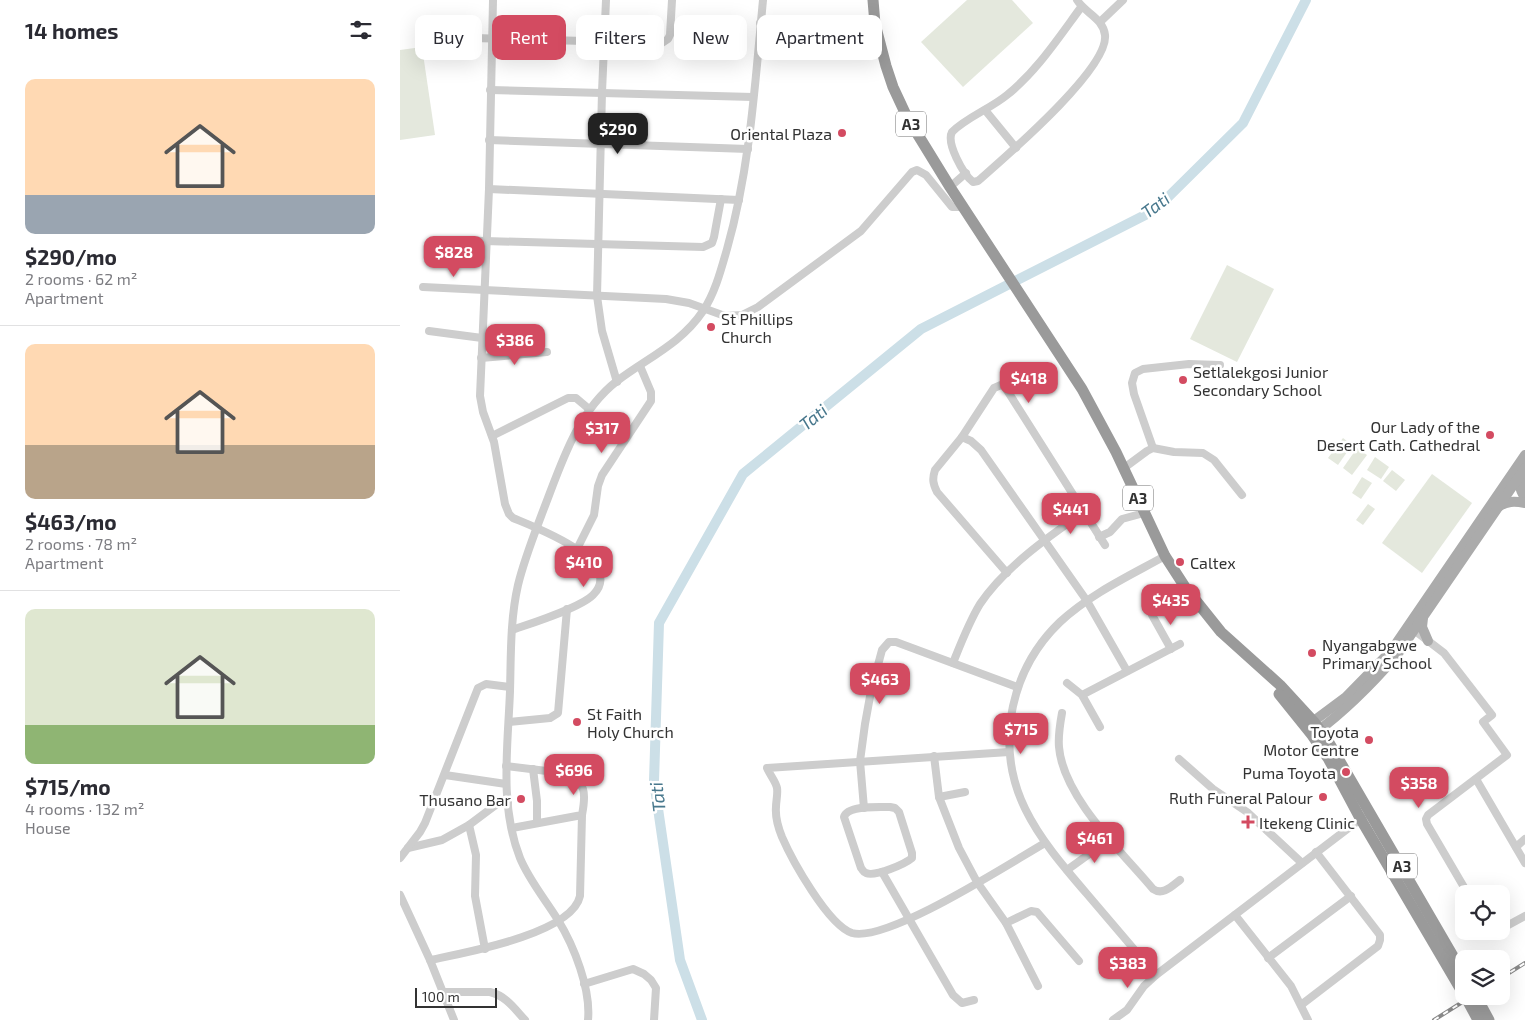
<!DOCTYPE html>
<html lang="en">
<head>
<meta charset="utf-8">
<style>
  :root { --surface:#fff; --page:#f2f2f3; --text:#2b2b33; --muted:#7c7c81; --line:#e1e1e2; --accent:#d34b61 }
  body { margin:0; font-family:"Exo 2",sans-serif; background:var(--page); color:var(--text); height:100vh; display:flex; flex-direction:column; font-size:19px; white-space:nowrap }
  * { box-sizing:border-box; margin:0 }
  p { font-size:16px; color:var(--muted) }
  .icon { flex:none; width:28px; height:28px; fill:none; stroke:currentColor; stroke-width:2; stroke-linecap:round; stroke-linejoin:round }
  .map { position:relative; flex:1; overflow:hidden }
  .sheet { display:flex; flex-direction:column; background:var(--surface); width:400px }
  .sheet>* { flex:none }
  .top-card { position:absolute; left:15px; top:15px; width:475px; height:45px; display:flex; gap:10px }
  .buttons { position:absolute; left:1055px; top:885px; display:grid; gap:10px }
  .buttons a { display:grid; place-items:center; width:55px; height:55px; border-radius:10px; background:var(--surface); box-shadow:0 5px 20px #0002; font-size:25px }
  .scale { position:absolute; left:15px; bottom:12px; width:82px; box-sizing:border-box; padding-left:5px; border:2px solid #333; border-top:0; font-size:14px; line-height:18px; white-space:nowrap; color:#333; -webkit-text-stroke:4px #fff; paint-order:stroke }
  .price { position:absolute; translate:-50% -42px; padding:0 11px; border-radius:10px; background:var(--accent); color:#fff; font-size:16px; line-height:32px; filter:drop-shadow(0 1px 2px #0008) }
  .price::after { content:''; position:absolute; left:50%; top:30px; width:15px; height:11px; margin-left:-8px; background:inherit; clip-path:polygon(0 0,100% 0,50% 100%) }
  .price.selected { background:#222; color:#fff }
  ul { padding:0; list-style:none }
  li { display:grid; align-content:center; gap:10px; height:265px; padding:0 25px }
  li+li { border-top:1px solid var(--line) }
  li span { display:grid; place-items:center; height:155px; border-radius:10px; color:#555 }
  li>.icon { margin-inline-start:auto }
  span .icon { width:90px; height:90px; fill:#fffc; stroke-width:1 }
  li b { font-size:21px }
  h2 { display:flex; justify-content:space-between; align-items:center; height:60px; padding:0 25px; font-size:21px }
  .pill { padding:0 18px; border-radius:10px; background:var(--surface); box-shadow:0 5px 20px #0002; font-size:18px; line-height:45px }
  .pill.selected { background:var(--accent); color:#fff }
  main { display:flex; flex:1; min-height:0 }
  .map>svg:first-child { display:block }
  .green { fill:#e4e8dd }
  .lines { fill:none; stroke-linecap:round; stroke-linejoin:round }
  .river { stroke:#ccdfe7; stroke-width:10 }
  .minor { stroke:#cdcdcd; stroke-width:8 }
  .major { stroke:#ababab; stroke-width:10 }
  .highway { stroke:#9a9a9a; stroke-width:11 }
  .rail-casing { stroke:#888; stroke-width:4 }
  .rail { stroke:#fff; stroke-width:2; stroke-dasharray:5.5; stroke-linecap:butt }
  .highway-bridge { stroke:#9a9a9a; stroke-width:11 }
  .poi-dot { fill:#d34b61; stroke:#fff; stroke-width:2 }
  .labels { text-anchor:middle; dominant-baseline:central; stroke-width:5; stroke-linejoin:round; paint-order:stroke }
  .shield { fill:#fff; stroke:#707070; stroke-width:1 }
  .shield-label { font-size:15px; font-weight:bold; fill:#333 }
  .poi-label { font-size:16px; fill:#333; stroke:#fff; text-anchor:end }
  .water-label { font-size:18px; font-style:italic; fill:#48788d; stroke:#fff }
</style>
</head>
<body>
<main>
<section class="sheet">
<h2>14 homes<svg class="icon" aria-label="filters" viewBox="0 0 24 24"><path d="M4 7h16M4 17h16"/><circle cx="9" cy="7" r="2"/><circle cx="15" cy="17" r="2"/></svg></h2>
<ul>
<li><span style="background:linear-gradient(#ffd9b3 75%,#9aa5b1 0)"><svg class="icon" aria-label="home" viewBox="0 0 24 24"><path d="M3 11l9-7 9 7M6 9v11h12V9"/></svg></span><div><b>$290/mo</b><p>2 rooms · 62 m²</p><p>Apartment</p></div></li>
<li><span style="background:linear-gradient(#ffd9b3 65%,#b9a48a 0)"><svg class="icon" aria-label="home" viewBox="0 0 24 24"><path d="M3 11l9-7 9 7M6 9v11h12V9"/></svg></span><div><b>$463/mo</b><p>2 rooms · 78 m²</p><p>Apartment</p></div></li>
<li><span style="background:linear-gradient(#dfe7d0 75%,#8fb573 0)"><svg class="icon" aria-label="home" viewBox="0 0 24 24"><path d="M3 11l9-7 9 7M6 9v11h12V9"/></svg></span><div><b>$715/mo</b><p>4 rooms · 132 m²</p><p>House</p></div></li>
</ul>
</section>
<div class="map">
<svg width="1125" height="1020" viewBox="0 0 1125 1020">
  <rect width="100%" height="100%" fill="#fff"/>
  <g class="green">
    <path d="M 567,0 L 612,0 L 633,23 L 563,87 L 521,42 Z"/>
    <path d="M 22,47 L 35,135 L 0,140 L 0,50 Z"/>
    <path d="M 827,265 L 874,289 L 837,362 L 790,339 Z"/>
    <path d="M 943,438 L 952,445 L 938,465 L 928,458 Z"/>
    <path d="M 957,448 L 967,455 L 952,475 L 943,468 Z"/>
    <path d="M 975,457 L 989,467 L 981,479 L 967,470 Z"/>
    <path d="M 992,470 L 1005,480 L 996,491 L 983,481 Z"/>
    <path d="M 1032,474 L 1072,503 L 1022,573 L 982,543 Z"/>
    <path d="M 962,477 L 972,483 L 961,499 L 952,493 Z"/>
    <path d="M 968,504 L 975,509 L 963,525 L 956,520 Z"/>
  </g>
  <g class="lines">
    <path class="river" d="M 302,1020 L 280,960 L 254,781 L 259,623 L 343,474 L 521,329 L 755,210 L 843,123 L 906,0"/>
    <g class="minor">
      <path d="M 93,0 L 89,189 L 80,396 L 83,412 L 94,442 L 105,504 L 109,514 L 113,518 C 134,527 227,561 193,595 C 180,608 132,623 112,630"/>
      <path d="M 206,0 L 202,92 L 197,296 L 202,331 L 217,382"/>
      <path d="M 677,0 C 685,13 703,18 705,35 C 709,69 604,158 578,181 L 573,182 C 563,174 546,143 552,132 C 567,117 590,109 607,95 C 637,71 659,37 682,6"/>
      <path d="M 700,22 L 723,0"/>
      <path d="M 360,23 L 475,24"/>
      <path d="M 37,37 L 262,43 L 268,39 L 270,35 L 272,0"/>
      <path d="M 90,90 L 353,97"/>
      <path d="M 585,110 L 616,148"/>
      <path d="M 89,140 L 348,149"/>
      <path d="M 550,187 L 566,173"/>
      <path d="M 89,189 L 339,200"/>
      <path d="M 31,247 L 41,242 L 51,240 L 303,247 L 312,243 L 314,237 L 321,199"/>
      <path d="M 23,287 L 266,299 L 289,303 L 325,316 L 342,315 L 358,307 L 461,231 L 512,172 L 517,170 L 526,175 L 552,207 L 563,207"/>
      <path d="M 29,331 L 82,338"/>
      <path d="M 81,358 L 147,352"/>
      <path d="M 92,436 L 168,398 L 176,398 L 189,409"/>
      <path d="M 562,437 L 594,388 L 601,385 L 605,387 L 705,545"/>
      <path d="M 753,448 L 734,394 L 732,383 L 735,373 L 743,369 L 789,364 L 820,365"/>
      <path d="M 724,468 L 747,451 L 753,448 L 774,452 L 803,453 L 814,460 L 842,495"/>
      <path d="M 699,537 L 710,532 L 722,519 L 744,513"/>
      <path d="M 177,549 L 194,515 L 198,486 L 202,475 L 251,401 L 251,392 L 240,366"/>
      <path d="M 607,573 L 537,492 C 533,484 532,479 535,470 L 562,437 L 571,441 L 581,450 L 687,601 L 727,671"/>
      <path d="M 752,615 L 771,649"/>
      <path d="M 1010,627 L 1044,653 L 1092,715 L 1083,722 L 1107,755 L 1028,815 L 1026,819 L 1027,824 L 1068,894"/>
      <path d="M 553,663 C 561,643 569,622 580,604 C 605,567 648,537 684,512"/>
      <path d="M 667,683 L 682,695 L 700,727"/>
      <path d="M 682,695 L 780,644"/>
      <path d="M 662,713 C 660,724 658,736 659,747 C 663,797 722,852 753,889 C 763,896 772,886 780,880"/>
      <path d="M 109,722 L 150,718 L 158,713 L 167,609"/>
      <path d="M 609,752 L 367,768 C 370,775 376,782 377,788 C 378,794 376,801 376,807 C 375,818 378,827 382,837 C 392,860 428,925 452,933 C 487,943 610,863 645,843"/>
      <path d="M 534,756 L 539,797 L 559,848 L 577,882 L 606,923 L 638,986"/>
      <path d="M 779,759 L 813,789 L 847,812 L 902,863"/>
      <path d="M 106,766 L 163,773 C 187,781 186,794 182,815 L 112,828"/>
      <path d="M 133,769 L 137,801 L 137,822"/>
      <path d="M 45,775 L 106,784"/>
      <path d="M 1076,779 L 1125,863"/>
      <path d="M 539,797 L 565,792"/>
      <path d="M 490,807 L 495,808 L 499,812 L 512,853 L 512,858 C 505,864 475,877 466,873 C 463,872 463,870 461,868 L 444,817 C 447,805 479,807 490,807 Z"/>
      <path d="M 464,808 L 460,761 L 465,724 L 471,691 L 482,650 L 489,642 L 496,642 L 617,687"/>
      <path d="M 69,825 L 97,804 L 108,803"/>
      <path d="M 1116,847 L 1125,839"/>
      <path d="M 8,848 L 42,840 L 69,825 L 76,855 L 75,896 L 85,949"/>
      <path d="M 0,858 L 20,832 L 25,823 L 78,688 L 86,684 L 110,687"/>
      <path d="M 667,870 L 710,839"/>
      <path d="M 482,872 L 553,995 L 562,1003 L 574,1000"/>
      <path d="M 0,895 L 30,960 L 54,1020"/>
      <path d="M 835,915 L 891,986 L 908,1020"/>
      <path d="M 606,923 L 631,911 L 637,912 L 679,961"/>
      <path d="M 1101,929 L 1125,916"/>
      <path d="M 868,958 L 951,896"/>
      <path d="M 30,960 C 63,953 172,934 180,896 L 182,815"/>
      <path d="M 756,975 C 733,948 710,921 687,894 C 638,837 596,787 613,706 C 620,674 636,645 660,622 C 690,594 729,576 765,556"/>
      <path d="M 184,984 L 233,969 L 244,974 L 251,980 L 256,988 L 254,1020"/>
      <path d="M 42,992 L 90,992 C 106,996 114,1008 125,1020"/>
      <path d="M 901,1005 L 978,946 L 980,940 L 980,935 L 916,852"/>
      <path d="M 188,1020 C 191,989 174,946 158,920 C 145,899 129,880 120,858 C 99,805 108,746 110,691 C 111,656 110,620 118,585 C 124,560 134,535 143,511 C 161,465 176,413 217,381 C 247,358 281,344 303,311 C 315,293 321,270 327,249 C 350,168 355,84 363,0"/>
      <path d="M 713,1020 L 727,1010 L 744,986 L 756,975 L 963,817"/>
    </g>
    <g class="major">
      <path d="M 1123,476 C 1119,484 1119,490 1125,497"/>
      <path d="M 1098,507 C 1107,501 1114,501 1125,503"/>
      <path d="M 1023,618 L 1022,627 L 1028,641"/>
      <path d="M 907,726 L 946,697 L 991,651 L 1125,455"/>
      <path d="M 914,734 C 945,711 972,684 997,655 L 1125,468"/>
    </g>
    <g class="highway">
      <path d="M 473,0 L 475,24 L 486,66 L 493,87 L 507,117 L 550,187 L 682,389 L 716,452 L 765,556 L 785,587 L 821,632 L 880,685 L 914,722 L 928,741 L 1064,975"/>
      <path d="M 879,694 L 912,735 L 928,758 L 960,818 L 1064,995"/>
      <path d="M 1076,996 L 1089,1020"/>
    </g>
    <g class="rail-casing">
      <g id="rail">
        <path d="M 1101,978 L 1125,963"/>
        <path d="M 1034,1020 L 1072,996"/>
      </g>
    </g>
    <use href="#rail" class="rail"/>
    <path class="highway-bridge" d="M 1065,996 L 1078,1020"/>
  </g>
  <g class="poi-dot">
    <circle cx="442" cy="133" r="5"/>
    <circle cx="311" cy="327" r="5"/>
    <circle cx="783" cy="380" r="5"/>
    <circle cx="1090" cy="435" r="5"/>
    <circle cx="780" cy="562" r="5"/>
    <circle cx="912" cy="653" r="5"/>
    <circle cx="177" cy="722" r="5"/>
    <circle cx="969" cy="740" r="5"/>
    <circle cx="946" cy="772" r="5"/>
    <circle cx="923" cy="797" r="5"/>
    <circle cx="121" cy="799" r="5"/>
    <path d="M845.5 814.5h5v5h5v5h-5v5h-5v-5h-5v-5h5z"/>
  </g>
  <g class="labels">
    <g class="shield">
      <rect x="496" y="111.5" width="30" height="25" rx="4"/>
      <rect x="723" y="485.5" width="30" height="25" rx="4"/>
      <rect x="987" y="853.5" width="30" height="25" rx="4"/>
    </g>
    <g class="shield-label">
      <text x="511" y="124">A3</text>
      <text x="738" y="498">A3</text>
      <text x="1002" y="866">A3</text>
    </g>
    <g class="poi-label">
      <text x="432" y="133">Oriental Plaza</text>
      <text x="321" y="318" text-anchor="start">St Phillips<tspan x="321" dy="18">Church</tspan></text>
      <text x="793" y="371" text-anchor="start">Setlalekgosi Junior<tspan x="793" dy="18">Secondary School</tspan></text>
      <text x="1080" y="426">Our Lady of the<tspan x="1080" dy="18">Desert Cath. Cathedral</tspan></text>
      <text x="790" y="562" text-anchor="start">Caltex</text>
      <text x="922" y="644" text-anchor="start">Nyangabgwe<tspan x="922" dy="18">Primary School</tspan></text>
      <text x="187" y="713" text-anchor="start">St Faith<tspan x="187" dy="18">Holy Church</tspan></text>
      <text x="959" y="731">Toyota<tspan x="959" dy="18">Motor Centre</tspan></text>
      <text x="936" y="772">Puma Toyota</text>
      <text x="913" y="797">Ruth Funeral Palour</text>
      <text x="111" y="799">Thusano Bar</text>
      <text x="859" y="822" text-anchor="start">Itekeng Clinic</text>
    </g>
    <g class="water-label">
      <text transform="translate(755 205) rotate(-37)">Tati</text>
      <text transform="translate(413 417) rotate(-39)">Tati</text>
      <text transform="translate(257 797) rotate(-97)">Tati</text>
    </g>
  </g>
</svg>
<div class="buttons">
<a><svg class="icon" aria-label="locate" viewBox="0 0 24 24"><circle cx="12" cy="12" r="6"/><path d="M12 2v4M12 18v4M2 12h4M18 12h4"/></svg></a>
<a><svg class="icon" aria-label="layers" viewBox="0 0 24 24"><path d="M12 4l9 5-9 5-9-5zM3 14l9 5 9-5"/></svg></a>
</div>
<div class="scale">100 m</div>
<b class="price selected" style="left:218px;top:155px">$290</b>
<b class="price" style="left:54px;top:278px">$828</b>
<b class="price" style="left:115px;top:366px">$386</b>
<b class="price" style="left:629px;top:404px">$418</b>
<b class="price" style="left:202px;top:454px">$317</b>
<b class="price" style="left:671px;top:535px">$441</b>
<b class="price" style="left:184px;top:588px">$410</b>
<b class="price" style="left:771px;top:626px">$435</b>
<b class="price" style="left:480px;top:705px">$463</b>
<b class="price" style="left:621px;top:755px">$715</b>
<b class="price" style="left:174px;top:796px">$696</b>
<b class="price" style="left:1019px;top:809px">$358</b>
<b class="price" style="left:695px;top:864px">$461</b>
<b class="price" style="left:728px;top:989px">$383</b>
<div class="top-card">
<a class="pill">Buy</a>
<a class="pill selected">Rent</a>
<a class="pill">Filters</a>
<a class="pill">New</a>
<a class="pill">Apartment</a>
</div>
</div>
</main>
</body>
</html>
